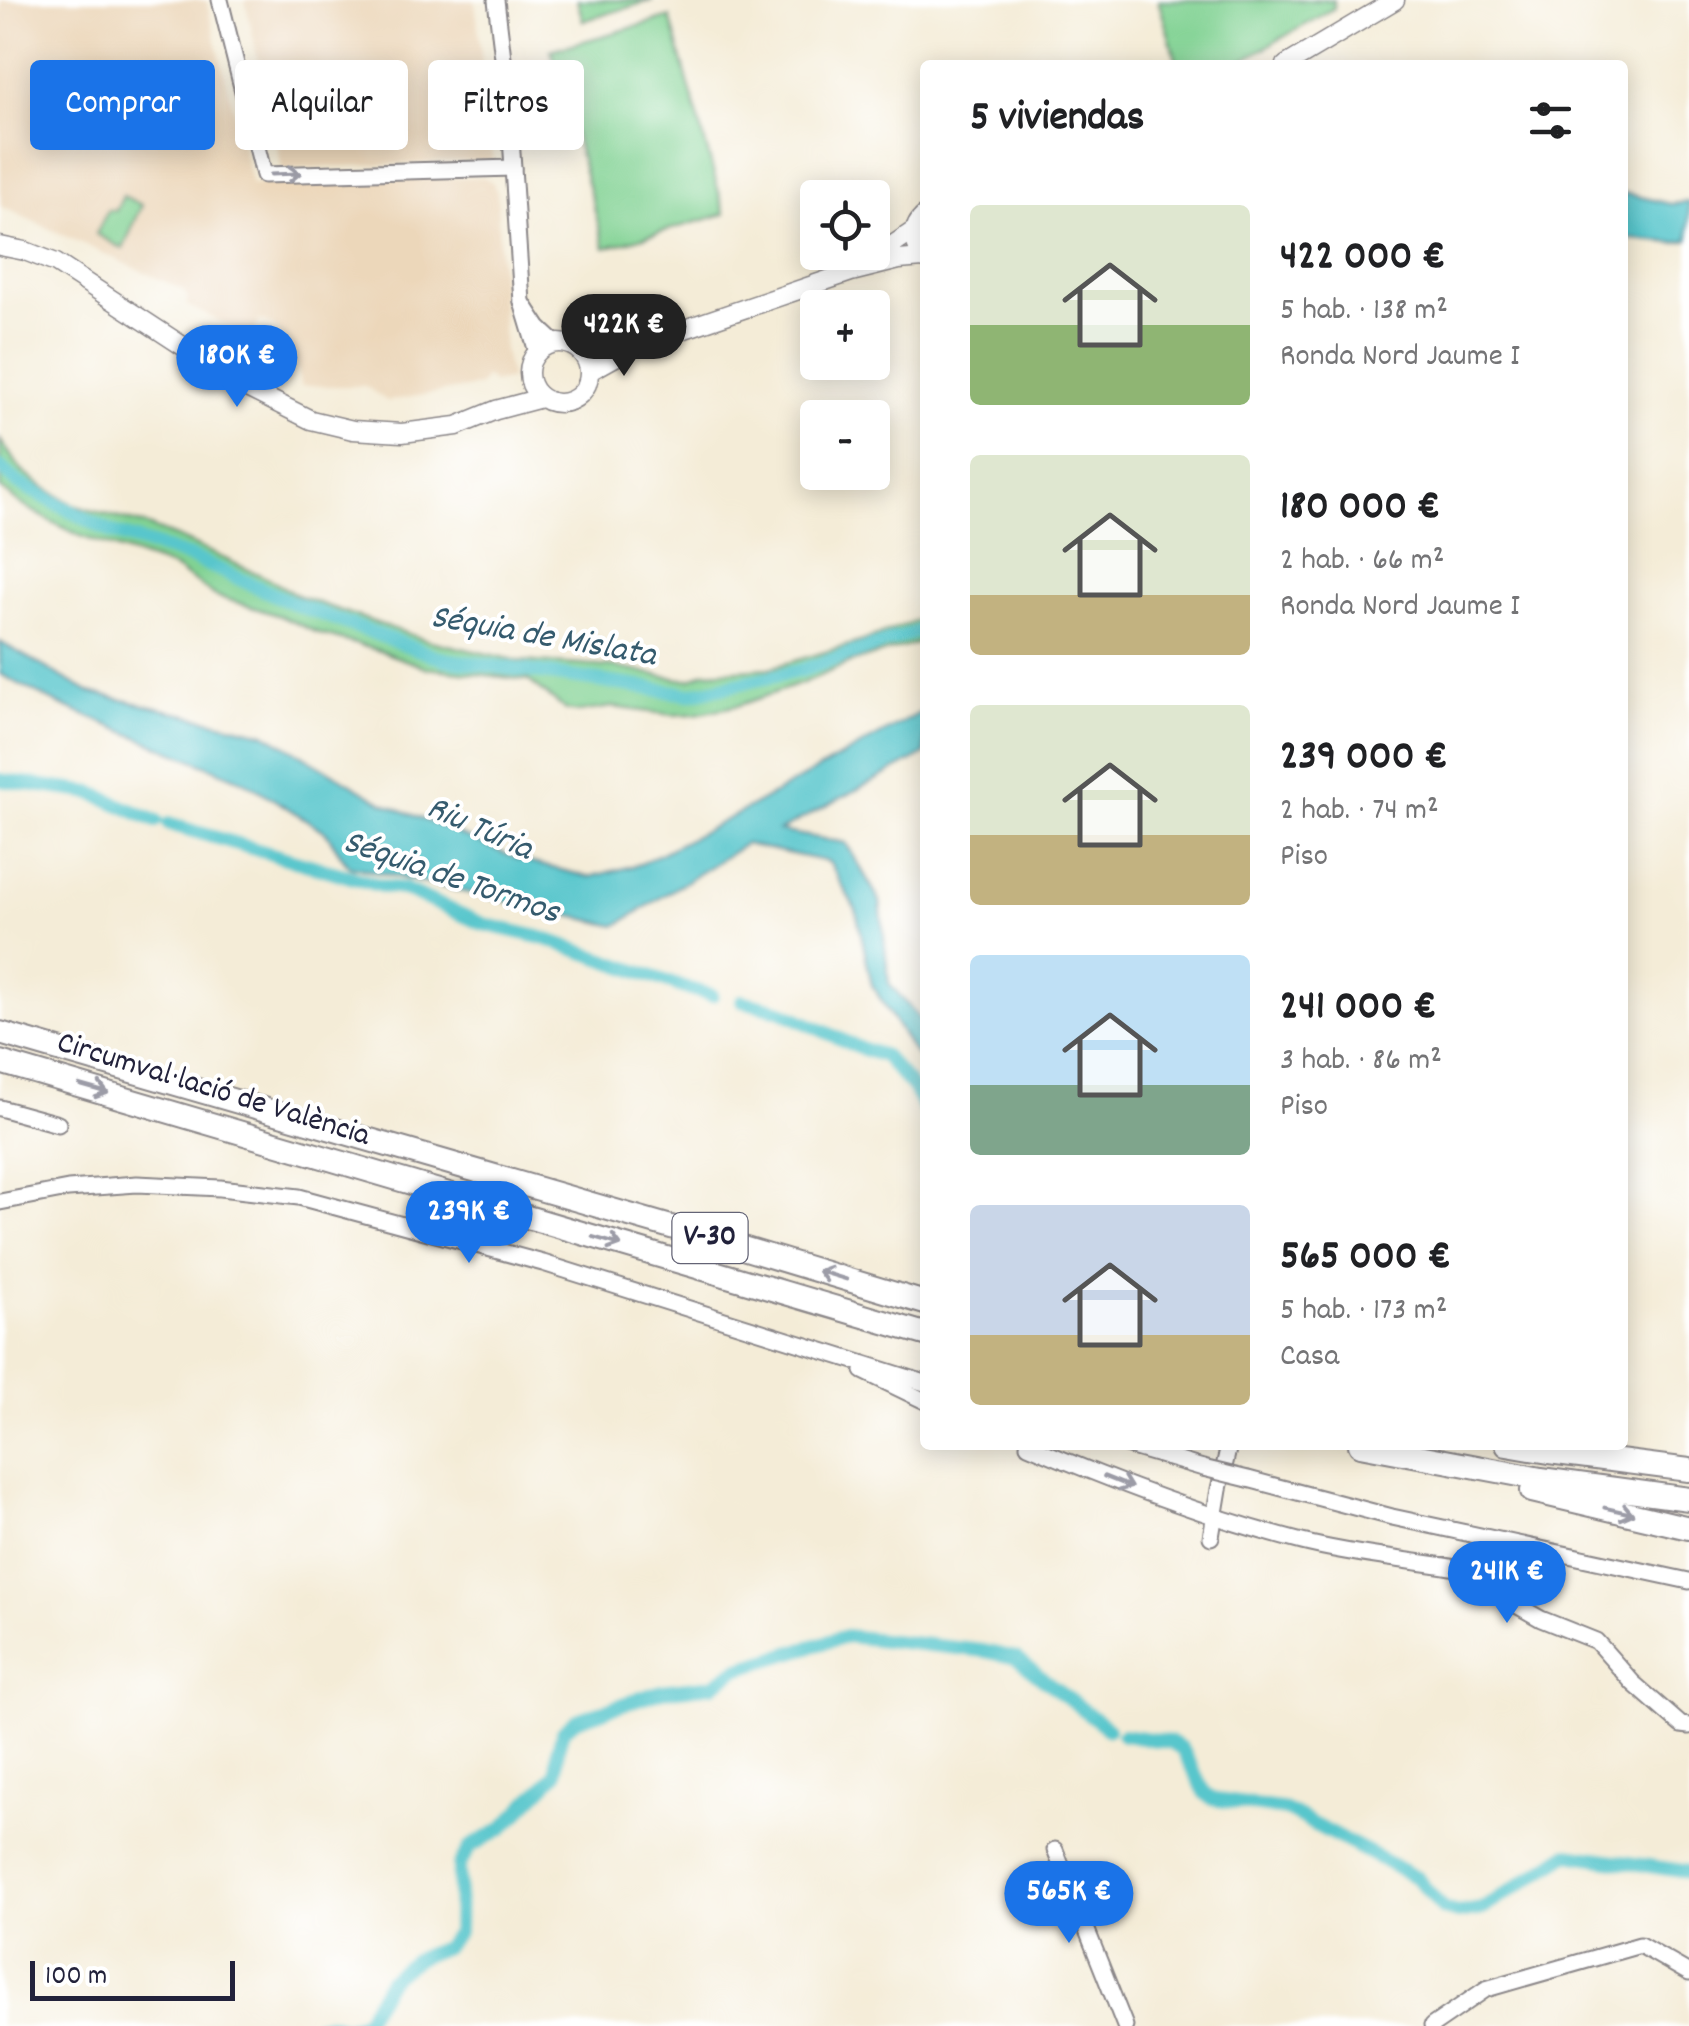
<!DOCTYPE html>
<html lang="es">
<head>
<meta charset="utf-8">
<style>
  :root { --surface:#fff; --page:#f2f2f2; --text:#202124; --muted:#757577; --accent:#1a73e8 }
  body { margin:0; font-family:Dekko,sans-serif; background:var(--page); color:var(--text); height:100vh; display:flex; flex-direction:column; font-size:38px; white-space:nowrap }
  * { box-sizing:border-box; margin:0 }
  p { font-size:32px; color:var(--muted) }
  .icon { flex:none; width:55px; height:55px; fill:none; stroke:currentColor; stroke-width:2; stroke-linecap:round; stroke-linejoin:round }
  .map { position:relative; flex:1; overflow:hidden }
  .side { position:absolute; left:920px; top:60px; width:708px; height:1390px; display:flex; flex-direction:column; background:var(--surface); border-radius:10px; box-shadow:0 5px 25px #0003 }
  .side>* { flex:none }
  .banner { position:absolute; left:30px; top:60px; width:740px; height:90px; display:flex; gap:20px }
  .tools { position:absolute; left:800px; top:180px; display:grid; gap:20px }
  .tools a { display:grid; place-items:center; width:90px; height:90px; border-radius:10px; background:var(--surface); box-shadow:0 5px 25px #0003; font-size:50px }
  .scale { position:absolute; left:30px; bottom:25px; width:205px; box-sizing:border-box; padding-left:10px; border:5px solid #22223b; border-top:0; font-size:28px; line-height:35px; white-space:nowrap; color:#22223b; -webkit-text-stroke:8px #fff; paint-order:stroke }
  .price { position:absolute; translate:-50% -85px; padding:0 22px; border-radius:35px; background:var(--accent); color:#fff; font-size:32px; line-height:65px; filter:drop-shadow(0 2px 5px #0008) }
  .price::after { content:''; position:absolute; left:50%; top:60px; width:30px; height:22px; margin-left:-15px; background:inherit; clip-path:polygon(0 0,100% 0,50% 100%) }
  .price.active { background:#222; color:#fff }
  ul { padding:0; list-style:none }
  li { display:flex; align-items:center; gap:30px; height:250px; padding:0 50px }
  li span { display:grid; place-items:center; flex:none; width:280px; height:200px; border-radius:10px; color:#555 }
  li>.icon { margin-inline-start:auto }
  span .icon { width:120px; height:120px; fill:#fffc; stroke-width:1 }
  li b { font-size:42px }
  h2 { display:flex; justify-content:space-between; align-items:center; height:120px; padding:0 50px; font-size:42px }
  .chip { padding:0 35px; border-radius:10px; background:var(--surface); box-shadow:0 5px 25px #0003; font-size:35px; line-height:90px }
  .chip.active { background:var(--accent); color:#fff }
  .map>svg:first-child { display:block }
  .built { fill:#ecd7ba }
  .green { fill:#81d293; stroke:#527a67; stroke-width:2.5 }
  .water { fill:#58c6cc; stroke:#3d7484; stroke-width:2.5 }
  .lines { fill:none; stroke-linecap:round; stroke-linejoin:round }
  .canal { stroke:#58c6cc; stroke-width:14 }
  .minor-casing { stroke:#8b8789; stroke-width:19 }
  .major-casing { stroke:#8b8789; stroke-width:21 }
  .highway-casing { stroke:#8b8789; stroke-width:26 }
  .minor { stroke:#fff; stroke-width:15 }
  .major { stroke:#fff; stroke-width:18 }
  .highway { stroke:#fff; stroke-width:22 }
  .minor-bridge-casing { stroke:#8b8789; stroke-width:19; stroke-linecap:butt }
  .minor-bridge { stroke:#fff; stroke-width:15 }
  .oneway { stroke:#9c9ca7 }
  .labels { text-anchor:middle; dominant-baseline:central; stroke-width:8; stroke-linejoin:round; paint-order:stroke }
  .shield { fill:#fff; stroke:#646476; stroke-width:2.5 }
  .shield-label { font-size:30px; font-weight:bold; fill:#22223b }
  .street-label { font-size:32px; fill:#22223b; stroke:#fff }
  .water-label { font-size:35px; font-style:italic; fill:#355b6e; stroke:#fff }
</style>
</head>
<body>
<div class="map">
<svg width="1689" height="2026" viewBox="0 0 1689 2026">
  <rect width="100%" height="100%" fill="#fff"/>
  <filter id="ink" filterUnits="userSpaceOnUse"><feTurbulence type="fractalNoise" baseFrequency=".01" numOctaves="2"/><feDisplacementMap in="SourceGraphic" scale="20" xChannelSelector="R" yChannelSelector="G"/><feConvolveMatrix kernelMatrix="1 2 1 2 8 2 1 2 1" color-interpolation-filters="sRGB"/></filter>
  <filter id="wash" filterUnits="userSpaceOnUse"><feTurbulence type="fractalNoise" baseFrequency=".0048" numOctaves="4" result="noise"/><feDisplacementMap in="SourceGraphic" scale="40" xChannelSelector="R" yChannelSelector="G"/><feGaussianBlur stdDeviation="2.25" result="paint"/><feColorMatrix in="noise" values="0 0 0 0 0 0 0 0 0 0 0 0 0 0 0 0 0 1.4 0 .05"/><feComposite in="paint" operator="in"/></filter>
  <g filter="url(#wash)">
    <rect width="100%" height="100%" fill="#f4ecd7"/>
    <g class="built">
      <path d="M 0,0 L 206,0 L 252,185 L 285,180 L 483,177 L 492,182 L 497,192 L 504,352 L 511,379 L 493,383 L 485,377 L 479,386 L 387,401 L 365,386 L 301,386 L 291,344 L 272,325 L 260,320 L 252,337 L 186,305 L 188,298 L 183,290 L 0,206 Z"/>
      <path d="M 245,0 L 475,0 L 493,160 L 282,169 Z"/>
    </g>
    <g class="green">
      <path d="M 577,0 L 653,0 L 583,21 Z"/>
      <path d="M 1158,0 L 1334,0 L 1334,8 L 1235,65 L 1178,65 Z"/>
      <path d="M 670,17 L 725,214 L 605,248 L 551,50 Z"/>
      <path d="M 123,196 L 142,205 L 123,249 L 96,234 L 108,210 L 116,211 Z"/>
      <path d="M 0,440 L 23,472 L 42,486 L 76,506 L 145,525 L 181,539 L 265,577 L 301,597 L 426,640 L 519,661 L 615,667 L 681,679 L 691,679 L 705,672 L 770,668 L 863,641 L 925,617 L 925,641 L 854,661 L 803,683 L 740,705 L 696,714 L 673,715 L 612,707 L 579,712 L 566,710 L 528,680 L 427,668 L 380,651 L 320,634 L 280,616 L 216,596 L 174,568 L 83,537 L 52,522 L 19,503 L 0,488 Z"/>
    </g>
    <g class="water">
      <path d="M 1623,193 L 1671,204 L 1689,202 L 1689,240 L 1675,243 L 1623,238 Z"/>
      <path d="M 0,642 L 89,692 L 264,733 L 384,803 L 520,860 L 590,877 L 640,864 L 743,811 L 925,710 L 925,754 L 779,831 L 846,843 L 880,901 L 889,983 L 925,1025 L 925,1065 L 910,1047 L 872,985 L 856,910 L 829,862 L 745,844 L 616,926 L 348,866 L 326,832 L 244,781 L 60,705 L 0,674 Z"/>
    </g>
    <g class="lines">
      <g class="canal">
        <path d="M 0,467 L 18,483 L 113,533 L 193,558 L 302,607 L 444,659 L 689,694 L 799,671 L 925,629"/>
        <path d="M 0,780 L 93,793 L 156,821"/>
        <path d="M 169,824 L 385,887 L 403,889 L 483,924 L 543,938 L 685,988 L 712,995"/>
        <path d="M 742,1001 L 779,1010 L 857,1047 L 884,1056 L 913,1088 L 925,1110"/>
        <path d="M 1123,1735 L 1170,1742 L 1181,1748 L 1206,1794 L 1212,1799 L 1286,1810 L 1417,1878 L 1443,1909 L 1458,1913 L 1482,1909 L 1568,1854 L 1689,1872"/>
        <path d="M 316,2026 L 328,2023 L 341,2026"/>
        <path d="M 350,2026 L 364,2020 L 390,1979 L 416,1959 L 445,1947 L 458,1932 L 459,1866 L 470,1847 L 503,1828 L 556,1774 L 558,1748 L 563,1731 L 576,1720 L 661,1691 L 713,1685 L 737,1669 L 846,1636 L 984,1651 L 1016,1658 L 1108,1729"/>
      </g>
    </g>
  </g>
  <g filter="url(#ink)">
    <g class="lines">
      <g class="minor-casing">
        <g id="minor">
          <path d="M 220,0 L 264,175 L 513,168"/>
          <path d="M 496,0 L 509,108 L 522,302"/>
          <path d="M 537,352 L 522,302 L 539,328 L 555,343"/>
          <path d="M 0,1108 L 58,1124"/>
          <path d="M 0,1202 L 68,1189 L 137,1184 L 220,1188 L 299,1197 L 543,1263 L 925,1383"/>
          <path d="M 863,1371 L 925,1401"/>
          <path d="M 1028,1445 C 1117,1483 1208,1518 1302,1542 C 1356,1556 1413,1560 1468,1570 L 1482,1576 L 1511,1602 L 1541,1619 L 1596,1641 L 1633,1683 L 1681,1725 L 1689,1726"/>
          <path d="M 1125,1445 L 1203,1468"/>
          <path d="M 1248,1479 L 1392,1517 L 1689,1581"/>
          <path d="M 1211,1537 L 1219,1489 L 1229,1445"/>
          <path d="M 1055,1850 L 1125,2026"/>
          <path d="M 1432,2026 L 1486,1989 L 1640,1945 L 1689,1973"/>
        </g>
      </g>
      <g class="major-casing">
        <g id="major">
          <path d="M 1286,65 L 1395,0"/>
          <path d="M 925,215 C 910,228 913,244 925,259"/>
          <path d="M 0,246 L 25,251 L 56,263 L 247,388 L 311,420 L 353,430 L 402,433 L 457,426 L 496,410 L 541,398"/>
          <path d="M 865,264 L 915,230"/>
          <circle cx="559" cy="373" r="30"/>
          <path d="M 572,345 L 634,346"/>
          <path d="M 590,371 L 635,346 L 851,272 L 899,260 L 923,258"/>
        </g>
      </g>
      <g class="highway-casing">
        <g id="highway">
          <path d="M 0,1033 L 716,1240 L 925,1303"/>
          <path d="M 0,1062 L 925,1334"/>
          <path d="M 1360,1445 L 1541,1479 L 1689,1499"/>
          <path d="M 1507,1445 L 1549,1452 L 1689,1470"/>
          <path d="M 1532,1491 L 1689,1528"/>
        </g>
      </g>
      <use href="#minor" class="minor"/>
      <use href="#major" class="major"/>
      <use href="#highway" class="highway"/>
      <g class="minor-bridge-casing">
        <path id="minor-bridge" d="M 1203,1468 L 1248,1479"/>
      </g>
      <use href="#minor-bridge" class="minor-bridge"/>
    </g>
    <defs><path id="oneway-shaft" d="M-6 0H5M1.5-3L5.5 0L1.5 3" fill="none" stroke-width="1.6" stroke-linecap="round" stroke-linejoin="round" transform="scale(2.5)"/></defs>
    <g class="oneway">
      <use href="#oneway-shaft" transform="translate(286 174) rotate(-2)"/>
      <use href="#oneway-shaft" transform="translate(94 1089) rotate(16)"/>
      <use href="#oneway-shaft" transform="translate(607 1241) rotate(16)"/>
      <use href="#oneway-shaft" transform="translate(832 1275) rotate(-163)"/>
      <use href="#oneway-shaft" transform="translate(1118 1482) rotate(22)"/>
      <use href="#oneway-shaft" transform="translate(1619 1511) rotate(13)"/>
    </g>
  </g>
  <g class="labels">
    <rect class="shield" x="672.5" y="1213" width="75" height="50" rx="8"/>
    <g class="shield-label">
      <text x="710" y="1238">V-30</text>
    </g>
    <g class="street-label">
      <text transform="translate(213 1091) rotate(17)">Circumval·lació de València</text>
    </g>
    <g class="water-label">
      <text transform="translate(543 638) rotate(10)">Séquia de Mislata</text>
      <text transform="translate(479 830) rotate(24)">Riu Túria</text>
      <text transform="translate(451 879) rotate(19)">Séquia de Tormos</text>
    </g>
  </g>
</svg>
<div class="tools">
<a><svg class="icon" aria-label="locate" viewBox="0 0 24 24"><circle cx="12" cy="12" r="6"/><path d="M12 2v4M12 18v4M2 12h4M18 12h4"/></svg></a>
<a>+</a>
<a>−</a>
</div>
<div class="scale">100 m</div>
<b class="price active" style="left:624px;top:379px">422K €</b>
<b class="price" style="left:237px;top:410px">180K €</b>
<b class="price" style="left:469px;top:1266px">239K €</b>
<b class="price" style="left:1507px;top:1626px">241K €</b>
<b class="price" style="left:1069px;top:1946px">565K €</b>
<div class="banner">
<a class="chip active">Comprar</a>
<a class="chip">Alquilar</a>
<a class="chip">Filtros</a>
</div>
<section class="side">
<h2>5 viviendas<svg class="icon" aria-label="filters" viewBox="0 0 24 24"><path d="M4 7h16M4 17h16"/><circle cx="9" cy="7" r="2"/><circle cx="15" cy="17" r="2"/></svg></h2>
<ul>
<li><span style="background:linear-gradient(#dfe7d0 60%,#8fb573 0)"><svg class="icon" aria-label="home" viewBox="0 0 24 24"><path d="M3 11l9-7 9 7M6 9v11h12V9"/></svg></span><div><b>422 000 €</b><p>5 hab. · 138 m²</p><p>Ronda Nord Jaume I</p></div></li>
<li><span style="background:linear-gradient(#dfe7d0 70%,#c2b280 0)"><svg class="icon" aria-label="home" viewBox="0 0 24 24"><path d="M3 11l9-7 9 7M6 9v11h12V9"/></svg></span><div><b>180 000 €</b><p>2 hab. · 66 m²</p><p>Ronda Nord Jaume I</p></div></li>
<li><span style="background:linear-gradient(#dfe7d0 65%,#c2b280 0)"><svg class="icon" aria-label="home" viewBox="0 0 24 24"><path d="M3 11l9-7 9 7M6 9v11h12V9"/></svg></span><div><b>239 000 €</b><p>2 hab. · 74 m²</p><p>Piso</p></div></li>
<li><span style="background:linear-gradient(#bfe0f5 65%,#7fa58c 0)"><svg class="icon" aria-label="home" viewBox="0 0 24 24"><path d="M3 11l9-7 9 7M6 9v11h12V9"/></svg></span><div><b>241 000 €</b><p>3 hab. · 86 m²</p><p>Piso</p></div></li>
<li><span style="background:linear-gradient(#c9d6e8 65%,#c2b280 0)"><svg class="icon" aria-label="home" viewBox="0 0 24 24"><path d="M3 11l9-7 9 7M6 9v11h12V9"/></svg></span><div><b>565 000 €</b><p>5 hab. · 173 m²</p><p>Casa</p></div></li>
</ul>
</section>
</div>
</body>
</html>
